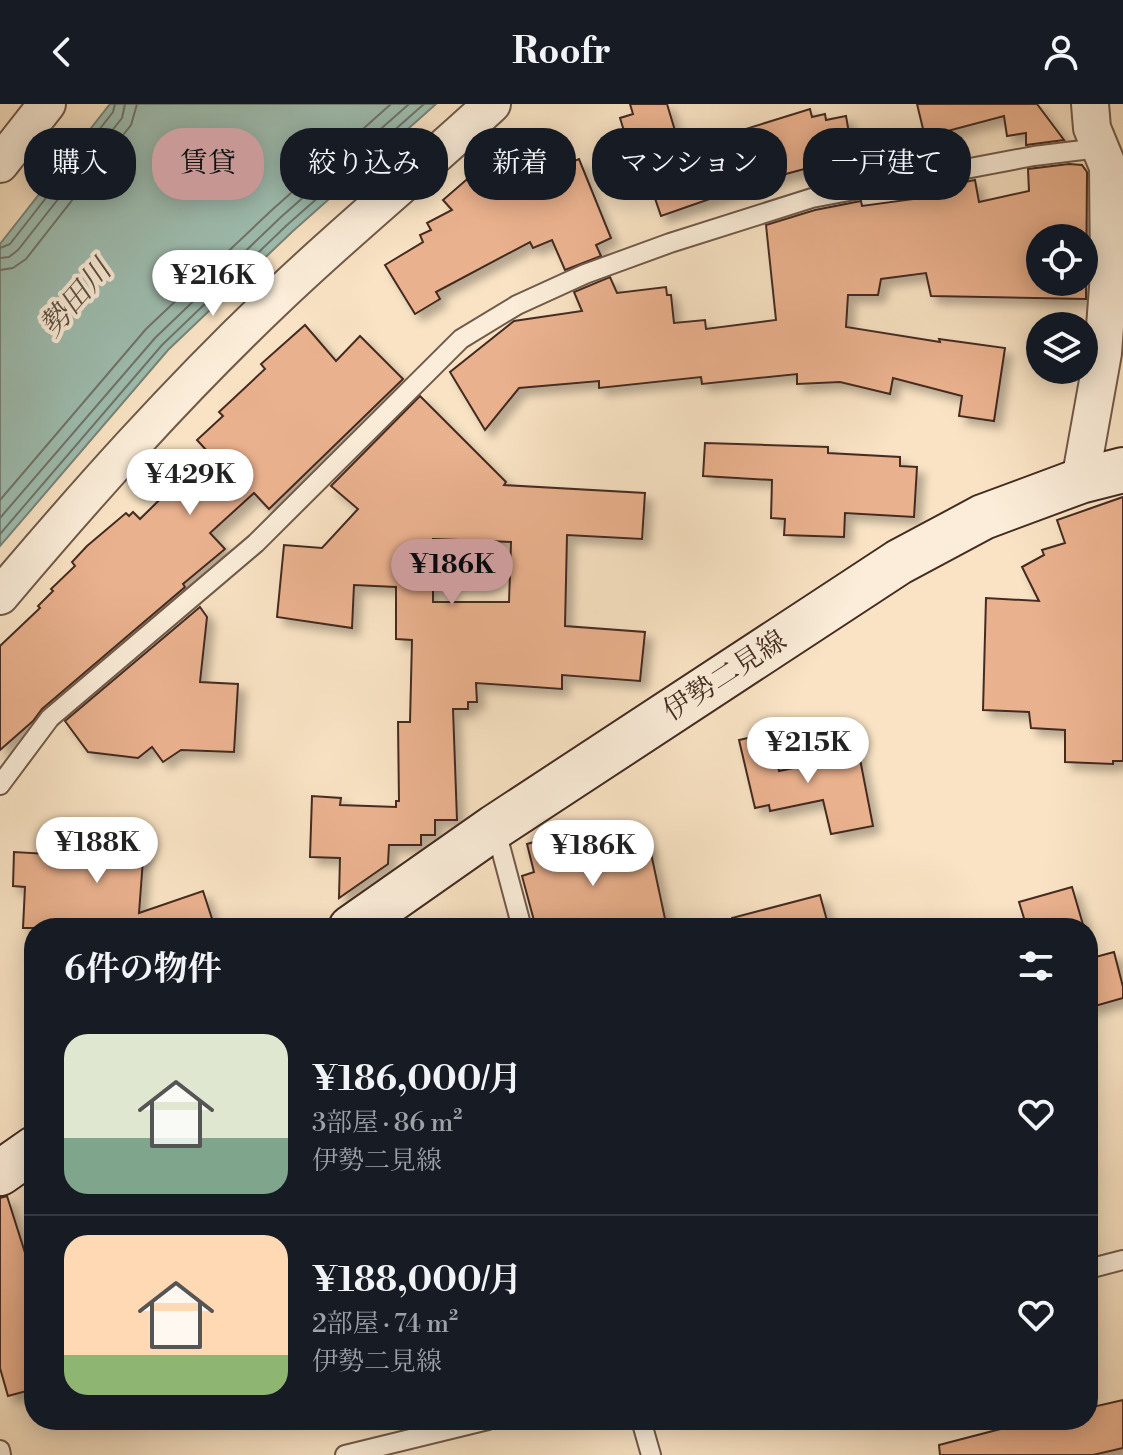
<!DOCTYPE html>
<html lang="ja">
<head>
<meta charset="utf-8">
<style>
  :root { --surface:#171b24; --page:#20242c; --text:#f1f3f6; --muted:#9ea1a6; --line:#363941; --accent:#c59692 }
  body { margin:0; font-family:"Libre Bodoni","Noto Serif JP",serif; background:var(--page); color:var(--text); height:100vh; display:flex; flex-direction:column; font-size:30px; white-space:nowrap }
  * { box-sizing:border-box; margin:0 }
  p { font-size:26px; color:var(--muted) }
  .icon { flex:none; width:44px; height:44px; fill:none; stroke:currentColor; stroke-width:2; stroke-linecap:round; stroke-linejoin:round }
  .map { position:relative; flex:1; overflow:hidden }
  .side { position:absolute; left:24px; top:814px; width:1074px; height:512px; display:flex; flex-direction:column; background:var(--surface); border-radius:32px; box-shadow:0 4px 20px #0003 }
  .side>* { flex:none }
  .guide { position:absolute; left:24px; top:24px; width:1076px; height:72px; display:flex; gap:16px }
  .controls { position:absolute; left:1026px; top:120px; display:grid; gap:16px }
  .controls a { display:grid; place-items:center; width:72px; height:72px; border-radius:50%; background:var(--surface); box-shadow:0 4px 20px #0003; font-size:40px }
  .price { position:absolute; translate:-50% -68px; padding:0 18px; border-radius:28px; background:#fff; color:#222; font-size:26px; line-height:52px; filter:drop-shadow(0 2px 4px #0008) }
  .price::after { content:''; position:absolute; left:50%; top:48px; width:24px; height:18px; margin-left:-12px; background:inherit; clip-path:polygon(0 0,100% 0,50% 100%) }
  .price.on { background:var(--accent); color:#111 }
  ul { padding:0; list-style:none }
  li { display:flex; align-items:center; gap:24px; height:200px; padding:0 40px }
  li+li { border-top:2px solid var(--line) }
  li span { display:grid; place-items:center; flex:none; width:224px; height:160px; border-radius:24px; color:#555 }
  li>.icon { margin-inline-start:auto }
  span .icon { width:96px; height:96px; fill:#fffc; stroke-width:1 }
  li b { font-size:34px }
  h2 { display:flex; justify-content:space-between; align-items:center; height:96px; padding:0 40px; font-size:34px }
  .tag { padding:0 28px; border-radius:32px; background:var(--surface); box-shadow:0 4px 20px #0003; font-size:28px; line-height:72px }
  .tag.on { background:var(--accent); color:#111 }
  header { display:flex; justify-content:space-between; align-items:center; height:104px; padding:0 40px; background:var(--surface); font-size:36px; font-weight:700 }
  .map>svg:first-child { display:block }
  .water { fill:#9ebeb1; stroke:#7a8478; stroke-width:2 }
  .lines { fill:none; stroke-linecap:round; stroke-linejoin:round }
  .shore { stroke:#71756a; stroke-width:2 }
  .building { fill:#eab18e; stroke:#442c22; stroke-width:2; fill-rule:evenodd; filter:url(#shadow) }
  .lane-casing { stroke:#715a4a; stroke-width:22 }
  .street-casing { stroke:#715a4a; stroke-width:40 }
  .secondary-casing { stroke:#442c22; stroke-width:48 }
  .lane { stroke:#fbedd9; stroke-width:18 }
  .street { stroke:#fbedd9; stroke-width:36 }
  .secondary { stroke:#fbedd9; stroke-width:44 }
  .labels { text-anchor:middle; dominant-baseline:central; stroke-width:8; stroke-linejoin:round; paint-order:stroke }
  .street-label { font-size:28px; fill:#442c22; stroke:#fbedd9 }
  .water-label { font-size:30px; font-style:italic; fill:#5a5046; stroke:#fbedd9 }
</style>
</head>
<body>
<header><svg class="icon" aria-label="back" viewBox="0 0 24 24"><path d="M15 5l-7 7 7 7"/></svg>Roofr<svg class="icon" aria-label="person" viewBox="0 0 24 24"><circle cx="12" cy="8" r="4"/><path d="M4 21q1-7 8-7t8 7"/></svg></header>
<div class="map">
<svg width="1123" height="1351" viewBox="0 0 1123 1351">
  <defs>
    <filter id="shadow"><feDropShadow dx="7" dy="7" stdDeviation="4" flood-color="#0004"/></filter>
  </defs>
  <rect width="100%" height="100%" fill="#f9e3c4"/>
  <filter id="stains"><feTurbulence type="fractalNoise" baseFrequency=".0025" numOctaves="4"/><feColorMatrix values="0 0 0 0 .2 0 0 0 0 .09 0 0 0 0 .02 0 0 0 .5 -.17"/></filter>
  <radialGradient id="worn" r=".72"><stop offset=".6" stop-color="#630" stop-opacity="0"/><stop offset="1" stop-color="#630" stop-opacity=".3"/></radialGradient>
  <path class="water" d="M 110,0 L 436,0 L 293,127 L 168,246 L 0,442 L 0,140 Z"/>
  <g class="lines">
    <g class="shore">
      <path d="M 0,144 L 10,140 L 113,8 L 115,0"/>
      <path d="M 0,154 L 9,153 L 18,146 L 122,14 L 125,0"/>
      <path d="M 0,166 L 13,164 L 26,155 L 131,21 L 137,0"/>
      <path d="M 0,396 L 146,225 L 273,105 L 391,0"/>
      <path d="M 0,414 L 155,234 L 281,113 L 409,0"/>
      <path d="M 0,430 L 162,241 L 287,121 L 424,0"/>
    </g>
  </g>
  <g class="building">
    <path d="M 630,0 L 667,0 L 679,40 L 702,32 L 704,38 L 810,5 L 812,13 L 825,10 L 826,16 L 846,12 L 853,52 L 767,75 L 661,112 L 641,53 L 633,56 L 620,14 L 633,10 Z"/>
    <path d="M 917,0 L 1037,0 L 1064,36 L 1026,41 L 1026,29 L 1007,32 L 1004,12 L 925,33 Z"/>
    <path d="M 543,35 L 555,65 L 579,55 L 611,134 L 596,141 L 601,152 L 565,166 L 552,136 L 533,144 L 530,138 L 436,188 L 440,195 L 415,210 L 385,161 L 423,138 L 420,131 L 431,126 L 427,119 L 452,106 L 443,96 L 502,45 L 506,50 Z"/>
    <path d="M 1069,60 L 1082,61 L 1087,68 L 1086,195 L 931,192 L 926,169 L 881,175 L 878,191 L 848,191 L 846,223 L 940,238 L 939,235 L 1005,244 L 994,317 L 959,312 L 962,292 L 893,274 L 890,290 L 840,278 L 797,280 L 797,270 L 702,280 L 701,273 L 599,284 L 599,277 L 519,284 L 485,326 L 450,268 L 514,217 L 582,207 L 574,188 L 610,173 L 617,189 L 666,183 L 667,191 L 671,191 L 674,219 L 705,216 L 706,225 L 776,216 L 766,121 L 815,106 L 861,97 L 862,102 L 914,95 L 913,88 L 975,76 L 979,98 L 1029,87 L 1028,65 ZM 1040,134 L 1084,134 L 1084,178 L 1040,178 Z"/>
    <path d="M 305,221 L 336,257 L 360,232 L 403,275 L 269,405 L 254,389 L 210,429 L 225,445 L 183,480 L 185,483 L 42,605 L 33,617 L 0,646 L 0,542 L 40,504 L 38,502 L 53,487 L 51,485 L 75,462 L 72,458 L 87,442 L 126,409 L 129,412 L 133,408 L 140,415 L 208,348 L 197,336 L 223,312 L 219,308 L 265,265 L 261,260 Z"/>
    <path d="M 420,292 L 506,378 L 504,381 L 645,389 L 642,435 L 567,431 L 565,522 L 645,528 L 640,577 L 562,571 L 562,585 L 476,579 L 477,598 L 468,598 L 468,605 L 453,605 L 457,716 L 435,716 L 435,731 L 421,731 L 421,741 L 389,741 L 388,760 L 339,794 L 340,754 L 310,753 L 312,692 L 341,694 L 340,701 L 396,703 L 396,697 L 399,697 L 398,618 L 410,618 L 412,536 L 396,535 L 396,483 L 354,481 L 352,524 L 277,513 L 284,441 L 322,444 L 358,405 L 331,382 ZM 433,435 L 511,438 L 509,498 L 433,498 Z"/>
    <path d="M 705,339 L 828,343 L 828,349 L 900,353 L 900,362 L 917,363 L 914,413 L 845,409 L 844,433 L 784,431 L 785,415 L 771,414 L 772,376 L 703,372 Z"/>
    <path d="M 1123,393 L 1123,657 L 1113,657 L 1113,660 L 1065,658 L 1065,626 L 1031,624 L 1029,608 L 983,606 L 986,494 L 1039,497 L 1022,463 L 1044,451 L 1042,446 L 1065,439 L 1057,416 Z"/>
    <path d="M 200,503 L 207,513 L 200,578 L 238,580 L 234,648 L 181,646 L 163,658 L 152,643 L 138,654 L 88,648 L 65,617 Z"/>
    <path d="M 770,629 L 779,667 L 859,650 L 873,722 L 831,730 L 823,696 L 770,707 L 769,701 L 755,704 L 739,636 Z"/>
    <path d="M 52,721 L 145,729 L 139,809 L 203,787 L 215,824 L 23,824 L 25,783 L 13,782 L 14,748 L 48,750 Z"/>
    <path d="M 558,731 L 563,751 L 600,744 L 601,750 L 649,740 L 667,824 L 536,824 L 522,772 L 534,768 L 527,740 Z"/>
    <path d="M 1072,783 L 1084,824 L 1027,824 L 1019,798 Z"/>
    <path d="M 820,791 L 829,824 L 733,824 L 732,814 Z"/>
    <path d="M 1114,848 L 1123,883 L 1123,894 L 1088,904 L 1088,855 Z"/>
    <path d="M 7,1092 L 34,1177 L 34,1285 L 8,1292 L 0,1264 L 0,1094 Z"/>
    <path d="M 1123,1296 L 1123,1344 L 1093,1351 L 940,1351 L 939,1341 L 1035,1316 L 1088,1316 L 1088,1304 Z"/>
  </g>
  <g class="lines">
    <g class="lane-casing">
      <g id="lane">
        <path d="M 0,681 L 50,614 L 256,439 L 461,235 L 517,201 L 585,170 L 670,139 L 812,94 L 1034,52 L 1099,44"/>
        <path d="M 495,723 L 522,824"/>
        <path d="M 1088,1165 L 1123,1156"/>
        <path d="M 641,1316 L 651,1351"/>
        <path d="M 0,1346 L 1,1351"/>
        <path d="M 345,1351 L 488,1316"/>
      </g>
    </g>
    <g class="street-casing">
      <g id="street">
        <path d="M 0,60 L 47,0"/>
        <path d="M 1080,377 L 1103,249 L 1109,170 L 1108,63 L 1092,24 L 1090,0"/>
        <path d="M 0,492 C 88,388 177,288 276,194 C 346,127 421,66 492,0"/>
      </g>
    </g>
    <g class="secondary-casing">
      <g id="secondary">
        <path d="M 351,824 L 495,723 L 899,458 L 983,413 L 1080,377 L 1123,366"/>
        <path d="M 0,1069 L 34,1045"/>
      </g>
    </g>
    <use href="#lane" class="lane"/>
    <use href="#street" class="street"/>
    <use href="#secondary" class="secondary"/>
  </g>
  <g class="labels">
    <g class="street-label">
      <text transform="translate(725 572) rotate(-33)">伊勢二見線</text>
    </g>
    <g class="water-label">
      <text transform="translate(76 195) rotate(-49)">勢田川</text>
    </g>
  </g>
  <rect width="100%" height="100%" filter="url(#stains)"/>
  <rect width="100%" height="100%" fill="url(#worn)"/>
</svg>
<div class="controls">
<a><svg class="icon" aria-label="locate" viewBox="0 0 24 24"><circle cx="12" cy="12" r="6"/><path d="M12 2v4M12 18v4M2 12h4M18 12h4"/></svg></a>
<a><svg class="icon" aria-label="layers" viewBox="0 0 24 24"><path d="M12 4l9 5-9 5-9-5zM3 14l9 5 9-5"/></svg></a>
</div>
<b class="price" style="left:213px;top:214px">¥216K</b>
<b class="price" style="left:190px;top:413px">¥429K</b>
<b class="price on" style="left:452px;top:503px">¥186K</b>
<b class="price" style="left:808px;top:681px">¥215K</b>
<b class="price" style="left:97px;top:781px">¥188K</b>
<b class="price" style="left:593px;top:784px">¥186K</b>
<div class="guide">
<a class="tag">購入</a>
<a class="tag on">賃貸</a>
<a class="tag">絞り込み</a>
<a class="tag">新着</a>
<a class="tag">マンション</a>
<a class="tag">一戸建て</a>
</div>
<section class="side">
<h2>6件の物件<svg class="icon" aria-label="filters" viewBox="0 0 24 24"><path d="M4 7h16M4 17h16"/><circle cx="9" cy="7" r="2"/><circle cx="15" cy="17" r="2"/></svg></h2>
<ul>
<li><span style="background:linear-gradient(#dfe7d0 65%,#7fa58c 0)"><svg class="icon" aria-label="home" viewBox="0 0 24 24"><path d="M3 11l9-7 9 7M6 9v11h12V9"/></svg></span><div><b>¥186,000/月</b><p>3部屋 · 86 m²</p><p>伊勢二見線</p></div><svg class="icon" aria-label="heart" viewBox="0 0 24 24"><path d="M12 20l-8-8c-3-5 5-10 8-4 3-6 11-1 8 4z"/></svg></li>
<li><span style="background:linear-gradient(#ffd9b3 75%,#8fb573 0)"><svg class="icon" aria-label="home" viewBox="0 0 24 24"><path d="M3 11l9-7 9 7M6 9v11h12V9"/></svg></span><div><b>¥188,000/月</b><p>2部屋 · 74 m²</p><p>伊勢二見線</p></div><svg class="icon" aria-label="heart" viewBox="0 0 24 24"><path d="M12 20l-8-8c-3-5 5-10 8-4 3-6 11-1 8 4z"/></svg></li>
</ul>
</section>
</div>
</body>
</html>
